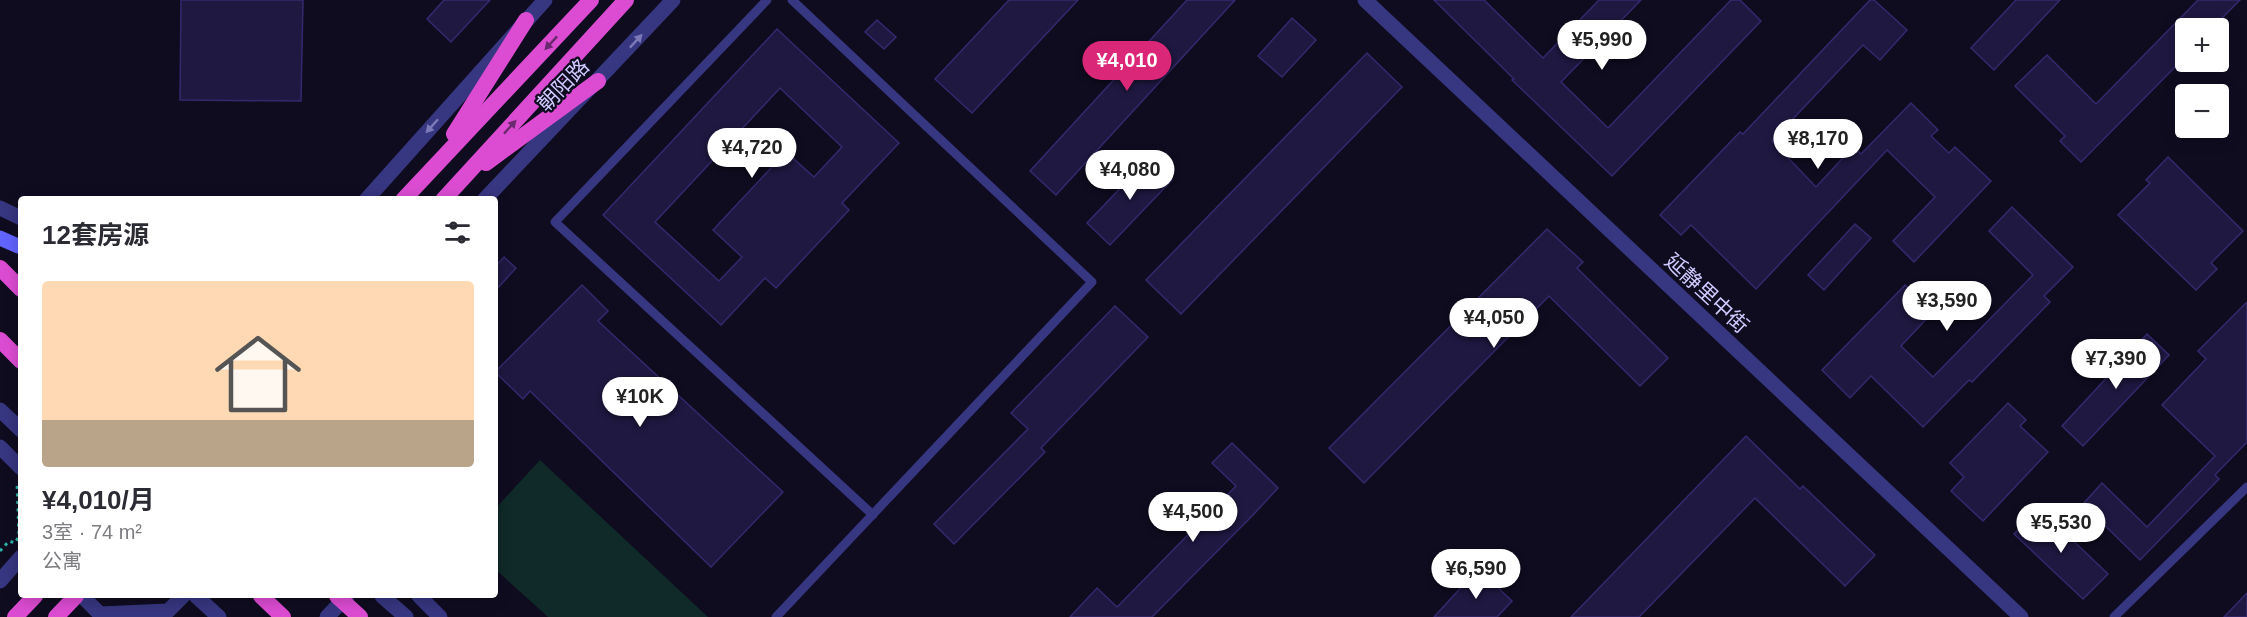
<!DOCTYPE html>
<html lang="zh">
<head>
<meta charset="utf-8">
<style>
  :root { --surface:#fff; --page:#f7f7f7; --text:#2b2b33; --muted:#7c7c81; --accent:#db2777 }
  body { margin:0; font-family:Arial,"Noto Sans SC",sans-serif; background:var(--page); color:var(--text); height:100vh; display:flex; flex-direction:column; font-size:22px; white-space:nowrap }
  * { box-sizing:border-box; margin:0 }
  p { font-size:20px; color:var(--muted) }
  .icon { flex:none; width:33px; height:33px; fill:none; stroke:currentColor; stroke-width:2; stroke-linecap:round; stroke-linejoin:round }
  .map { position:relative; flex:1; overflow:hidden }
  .sheet { position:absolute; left:18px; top:196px; width:480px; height:402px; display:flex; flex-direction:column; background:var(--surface); border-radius:6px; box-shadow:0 3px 15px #0003 }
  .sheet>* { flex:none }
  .buttons { position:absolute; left:2175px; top:18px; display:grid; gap:12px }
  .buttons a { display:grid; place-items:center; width:54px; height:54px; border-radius:6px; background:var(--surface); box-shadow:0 3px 15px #0003; font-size:30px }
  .price { position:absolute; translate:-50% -51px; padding:0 14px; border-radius:21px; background:#fff; color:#222; font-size:20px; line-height:39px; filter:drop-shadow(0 2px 3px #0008) }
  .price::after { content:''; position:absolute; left:50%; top:36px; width:18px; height:14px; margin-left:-9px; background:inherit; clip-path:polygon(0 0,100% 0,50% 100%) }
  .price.current { background:var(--accent); color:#fff }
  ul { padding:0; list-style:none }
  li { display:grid; align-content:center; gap:12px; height:318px; padding:0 24px }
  li span { display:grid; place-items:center; height:186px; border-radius:6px; color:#555 }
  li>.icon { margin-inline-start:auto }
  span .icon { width:108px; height:108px; fill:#fffc; stroke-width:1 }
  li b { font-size:26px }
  h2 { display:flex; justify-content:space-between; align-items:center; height:72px; padding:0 24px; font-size:26px }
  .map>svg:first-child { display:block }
  .green { fill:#0f2a28 }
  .building { fill:#1f1841; stroke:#35296e; stroke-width:1.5; fill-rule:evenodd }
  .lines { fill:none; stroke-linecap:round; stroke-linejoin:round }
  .path { stroke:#2bb3a7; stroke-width:3; stroke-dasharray:3 4.5; stroke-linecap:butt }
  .service { stroke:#373680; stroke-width:9 }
  .minor { stroke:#373680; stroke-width:15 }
  .tertiary { stroke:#373680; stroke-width:15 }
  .secondary { stroke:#6264ff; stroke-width:15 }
  .trunk { stroke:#dc4cd2; stroke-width:16 }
  .trunk-bridge { stroke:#dc4cd2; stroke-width:16 }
  .oneway { fill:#7c79b9 }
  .oneway2 { fill:#6b2970 }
  .labels { text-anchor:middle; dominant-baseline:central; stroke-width:4.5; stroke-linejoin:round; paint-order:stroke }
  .street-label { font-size:21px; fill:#d0cbff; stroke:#0f0c20 }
</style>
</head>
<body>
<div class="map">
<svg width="2247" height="617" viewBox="0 0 2247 617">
  <rect width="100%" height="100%" fill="#0f0c20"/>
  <path class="green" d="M 540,460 L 708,617 L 548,617 L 495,569 L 495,509 Z"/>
  <g class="building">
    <path d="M 181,0 L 303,0 L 301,101 L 180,100 Z"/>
    <path d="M 444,0 L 490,0 L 451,42 L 427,19 Z"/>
    <path d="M 1009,0 L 1078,0 L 972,113 L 935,79 Z"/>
    <path d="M 1187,0 L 1235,0 L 1056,195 L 1030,171 Z"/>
    <path d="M 1434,0 L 1484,0 L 1543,58 L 1599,0 L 1641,0 L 1561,82 L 1608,128 L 1731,0 L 1740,0 L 1761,21 L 1612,176 L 1512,80 L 1514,79 Z"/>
    <path d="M 1870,0 L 1874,0 L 1907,30 L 1880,60 L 1863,45 L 1772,141 L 1816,187 L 1853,147 L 1861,154 L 1911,103 L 1938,130 L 1931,136 L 1949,153 L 1955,147 L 1991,181 L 1914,262 L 1893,241 L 1935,197 L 1887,150 L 1756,289 L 1691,225 L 1681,235 L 1660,215 L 1740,132 L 1743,134 Z"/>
    <path d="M 2016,0 L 2060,0 L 1994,70 L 1971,48 Z"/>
    <path d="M 2198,0 L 2240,0 L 2212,28 L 2186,28 L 2186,56 L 2081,162 L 2060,141 L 2065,136 L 2015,86 L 2047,55 L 2096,104 Z"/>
    <path d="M 1292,18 L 1316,40 L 1282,77 L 1258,56 Z"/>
    <path d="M 877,20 L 896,37 L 884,49 L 865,32 Z"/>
    <path d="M 777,29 L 899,143 L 842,203 L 849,210 L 776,288 L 765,278 L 721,325 L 603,215 ZM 780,88 L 842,147 L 814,177 L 786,152 L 713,230 L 742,257 L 719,281 L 655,222 Z"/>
    <path d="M 1367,53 L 1402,87 L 1181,314 L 1146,280 Z"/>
    <path d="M 2168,157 L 2243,231 L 2211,263 L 2217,269 L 2196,290 L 2118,215 L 2150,183 L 2146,180 Z"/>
    <path d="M 1149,158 L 1172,180 L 1110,245 L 1087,223 Z"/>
    <path d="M 2012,207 L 2073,267 L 2044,296 L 2050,302 L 1972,382 L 1969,380 L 1923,427 L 1871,376 L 1850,398 L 1822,370 L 1905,285 L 1933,312 L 1901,346 L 1933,377 L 2033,275 L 1989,231 Z"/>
    <path d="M 1855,224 L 1871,238 L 1824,290 L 1808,275 Z"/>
    <path d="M 1547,229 L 1583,262 L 1577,268 L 1668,358 L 1640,386 L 1549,296 L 1364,483 L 1329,448 Z"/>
    <path d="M 504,257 L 516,268 L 495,291 L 495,267 Z"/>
    <path d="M 582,285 L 608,311 L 598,321 L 783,492 L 711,567 L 530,391 L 523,399 L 495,372 Z"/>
    <path d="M 2247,302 L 2247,442 L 2215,475 L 2219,479 L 2140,560 L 2083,504 L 2102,483 L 2147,527 L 2215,456 L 2162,405 L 2206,359 L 2198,351 Z"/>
    <path d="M 1115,306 L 1148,337 L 1041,448 L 1045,452 L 954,544 L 934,524 L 1028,429 L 1011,413 Z"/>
    <path d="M 2147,334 L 2169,355 L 2083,446 L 2062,426 Z"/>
    <path d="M 2008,403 L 2026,420 L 2020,426 L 2048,452 L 1983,521 L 1951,491 L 1964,477 L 1950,463 Z"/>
    <path d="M 1746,436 L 1800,489 L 1803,486 L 1875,555 L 1845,586 L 1755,498 L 1639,617 L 1571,617 Z"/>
    <path d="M 1232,443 L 1278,488 L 1253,515 L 1152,617 L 1070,617 L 1097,588 L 1117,607 L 1236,486 L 1212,463 Z"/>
    <path d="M 2039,508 L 2108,574 L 2083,599 L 2014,534 Z"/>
    <path d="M 1478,569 L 1512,601 L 1497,617 L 1434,617 Z"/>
    <path d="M 2247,593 L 2247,617 L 2224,617 Z"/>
  </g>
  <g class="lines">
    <path class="path" d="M 0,551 L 9,541 L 15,543 L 19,536 L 17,482"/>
    <g class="service">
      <path d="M 767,0 L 555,222 L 873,515"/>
      <path d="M 776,617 L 1092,282 L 792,0"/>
      <path d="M 2114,617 L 2247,487"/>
    </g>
    <path class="minor" d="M 1365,0 L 2021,617"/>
    <g class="tertiary">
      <path d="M 366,200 L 545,0"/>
      <path d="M 484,200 L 673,0"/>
      <path d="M 0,208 L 21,218"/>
      <path d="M 0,410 L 21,430"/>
      <path d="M 0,447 L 21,468"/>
      <path d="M 0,581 L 21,557"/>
      <path d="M 82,596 L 100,614 L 168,611 L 183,596"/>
      <path d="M 196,596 L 219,617"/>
      <path d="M 382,596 L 406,617"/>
      <path d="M 419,596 L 440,617"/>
      <path d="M 327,617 L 347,596"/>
    </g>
    <path class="secondary" d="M 0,238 L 18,246"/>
    <g class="trunk">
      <path d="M 454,134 L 526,20"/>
      <path d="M 486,163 L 598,81"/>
      <path d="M 403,200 L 591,0"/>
      <path d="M 443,200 L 626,0"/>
      <path d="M 0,268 L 21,289"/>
      <path d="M 0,340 L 21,361"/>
      <path d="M 261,596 L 283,617"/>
      <path d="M 15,617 L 35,596"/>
    </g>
    <g class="trunk-bridge">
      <path d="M 337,596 L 360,617"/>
      <path d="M 56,617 L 76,596"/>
    </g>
  </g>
  <defs><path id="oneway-solid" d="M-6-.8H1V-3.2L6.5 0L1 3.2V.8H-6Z" transform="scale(1.5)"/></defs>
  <g class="oneway">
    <use href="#oneway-solid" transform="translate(636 41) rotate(-47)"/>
    <use href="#oneway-solid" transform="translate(432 126) rotate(132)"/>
  </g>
  <g class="oneway2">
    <use href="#oneway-solid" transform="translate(551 43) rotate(133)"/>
    <use href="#oneway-solid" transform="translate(510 127) rotate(-48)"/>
  </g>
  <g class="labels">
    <g class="street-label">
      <text transform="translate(563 85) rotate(-46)">朝阳路</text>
      <text transform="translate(1707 293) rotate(43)">延静里中街</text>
    </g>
  </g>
</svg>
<div class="buttons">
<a>+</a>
<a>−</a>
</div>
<b class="price" style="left:1602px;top:71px">¥5,990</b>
<b class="price current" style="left:1127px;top:92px">¥4,010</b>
<b class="price" style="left:1818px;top:170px">¥8,170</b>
<b class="price" style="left:752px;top:179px">¥4,720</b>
<b class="price" style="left:1130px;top:201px">¥4,080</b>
<b class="price" style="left:1947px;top:332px">¥3,590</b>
<b class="price" style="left:1494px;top:349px">¥4,050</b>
<b class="price" style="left:2116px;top:390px">¥7,390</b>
<b class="price" style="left:640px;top:428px">¥10K</b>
<b class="price" style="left:1193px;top:543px">¥4,500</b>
<b class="price" style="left:2061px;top:554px">¥5,530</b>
<b class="price" style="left:1476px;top:600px">¥6,590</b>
<section class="sheet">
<h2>12套房源<svg class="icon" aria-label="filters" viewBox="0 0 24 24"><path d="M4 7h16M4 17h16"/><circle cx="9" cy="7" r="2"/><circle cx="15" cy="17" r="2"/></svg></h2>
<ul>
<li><span style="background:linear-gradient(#ffd9b3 75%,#b9a48a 0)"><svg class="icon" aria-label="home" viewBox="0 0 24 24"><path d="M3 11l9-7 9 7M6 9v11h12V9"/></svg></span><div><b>¥4,010/月</b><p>3室 · 74 m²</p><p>公寓</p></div></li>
</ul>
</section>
</div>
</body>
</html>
